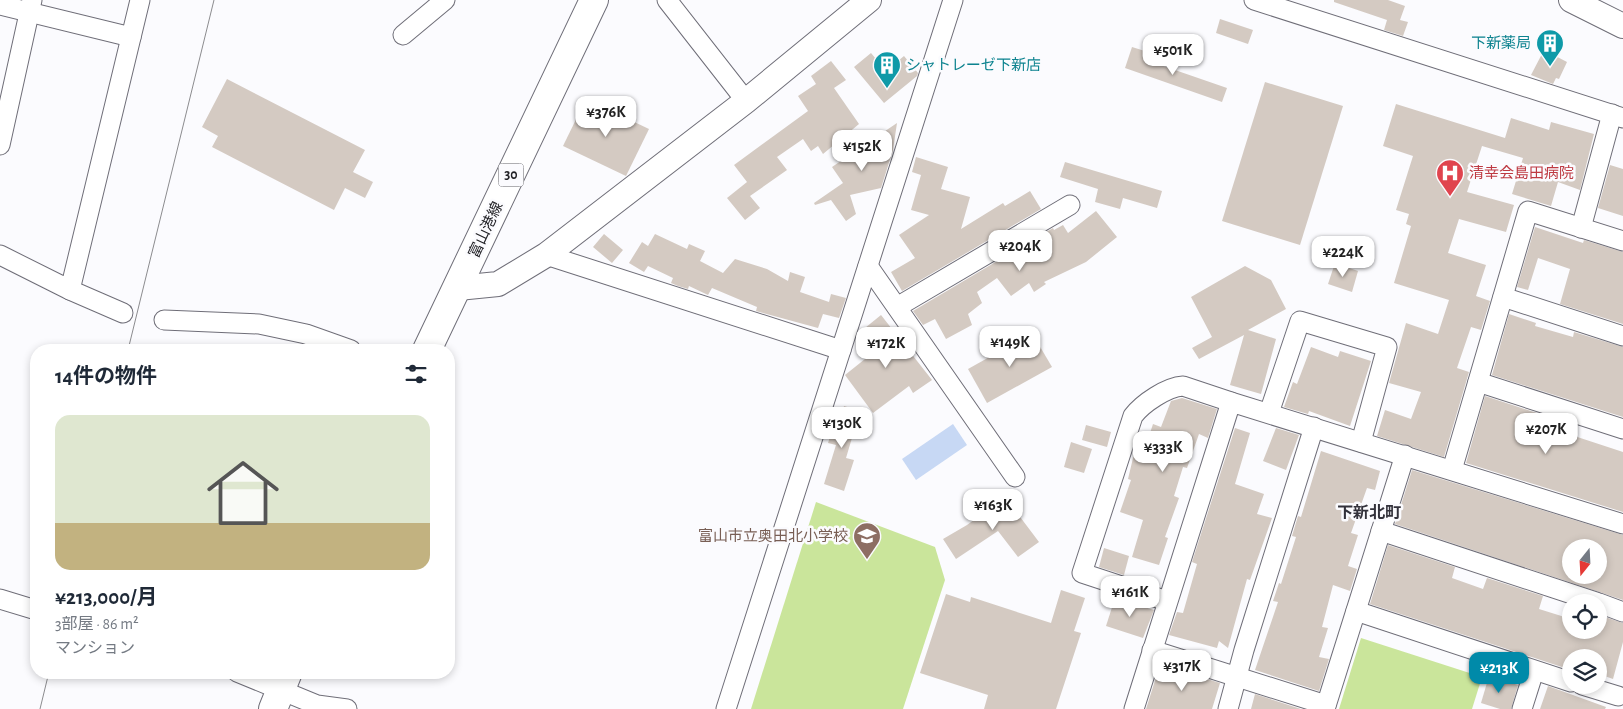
<!DOCTYPE html>
<html lang="ja">
<head>
<meta charset="utf-8">
<style>
  :root { --surface:#fff; --page:#f2f2f3; --text:#1f2937; --muted:#747a83; --accent:#008aa9 }
  body { margin:0; font-family:"Alegreya Sans","Noto Sans JP",sans-serif; background:var(--page); color:var(--text); height:100vh; display:flex; flex-direction:column; font-size:19px; white-space:nowrap }
  * { box-sizing:border-box; margin:0 }
  p { font-size:16px; color:var(--muted) }
  .icon { flex:none; width:28px; height:28px; fill:none; stroke:currentColor; stroke-width:2; stroke-linecap:round; stroke-linejoin:round }
  .map { position:relative; flex:1; overflow:hidden }
  .details { position:absolute; left:30px; top:344px; width:425px; height:335px; display:flex; flex-direction:column; background:var(--surface); border-radius:20px; box-shadow:0 2px 8px #0003 }
  .details>* { flex:none }
  .needle { width:32px; rotate:198deg }
  .tools { position:absolute; left:1562px; top:539px; display:grid; gap:10px }
  .tools a { display:grid; place-items:center; width:45px; height:45px; border-radius:50%; background:var(--surface); box-shadow:0 2px 8px #0003; font-size:25px }
  .price { position:absolute; translate:-50% -42px; padding:0 11px; border-radius:10px; background:#fff; color:#222; font-size:16px; line-height:32px; filter:drop-shadow(0 1px 2px #0008) }
  .price::after { content:''; position:absolute; left:50%; top:30px; width:15px; height:11px; margin-left:-8px; background:inherit; clip-path:polygon(0 0,100% 0,50% 100%) }
  .price.selected { background:var(--accent); color:#fff }
  ul { padding:0; list-style:none }
  li { display:grid; align-content:center; gap:10px; height:265px; padding:0 25px }
  li span { display:grid; place-items:center; height:155px; border-radius:15px; color:#555 }
  li>.icon { margin-inline-start:auto }
  span .icon { width:90px; height:90px; fill:#fffc; stroke-width:1 }
  li b { font-size:21px }
  h2 { display:flex; justify-content:space-between; align-items:center; height:60px; padding:0 25px; font-size:21px }
  .map>svg:first-child { display:block }
  .green { fill:#cae59b }
  .water { fill:#c7d8f4 }
  .building { fill:#d4cac2; fill-rule:evenodd }
  .lines { fill:none; stroke-linecap:round; stroke-linejoin:round }
  .minor-casing { stroke:#6f6e78; stroke-width:21 }
  .tertiary-casing { stroke:#6f6e78; stroke-width:26 }
  .primary-casing { stroke:#6f6e78; stroke-width:30 }
  .minor { stroke:#fff; stroke-width:19 }
  .tertiary { stroke:#fff; stroke-width:24 }
  .primary { stroke:#fff; stroke-width:28 }
  .tram { stroke:#8c8c8f; stroke-width:1 }
  .labels { text-anchor:middle; dominant-baseline:central; stroke-width:5; stroke-linejoin:round; paint-order:stroke }
  .shield { fill:#fbfbfe; stroke:#626266; stroke-width:1 }
  .shield-label { font-size:14px; font-weight:bold; fill:#212125 }
  .culture-label { font-size:15px; fill:#0d838f; stroke:#fbfbfe; text-anchor:end }
  .health-label { font-size:15px; fill:#be3a42; stroke:#fbfbfe; text-anchor:start }
  .street-label { font-size:15px; fill:#212125; stroke:#fbfbfe }
  .education-label { font-size:15px; fill:#785e54; stroke:#fbfbfe; text-anchor:end }
  .neighbourhood-label { font-size:16px; font-weight:bold; fill:#33323b; stroke:#fbfbfe }
</style>
</head>
<body>
<div class="map">
<svg width="1623" height="709" viewBox="0 0 1623 709">
  <rect width="100%" height="100%" fill="#fbfbfe"/>
  <g class="green">
    <path d="M 816,502 L 935,547 L 945,580 L 903,709 L 751,709 Z"/>
    <path d="M 1361,638 L 1482,677 L 1472,709 L 1339,709 Z"/>
  </g>
  <path class="water" d="M 953,424 L 967,445 L 916,480 L 902,459 Z"/>
  <g class="building">
    <path d="M 1334,0 L 1388,0 L 1405,6 L 1400,20 L 1408,22 L 1403,36 L 1384,30 L 1387,20 L 1334,2 Z"/>
    <path d="M 1220,19 L 1253,30 L 1248,44 L 1216,33 Z"/>
    <path d="M 1132,47 L 1148,52 L 1146,60 L 1227,88 L 1222,102 L 1125,68 Z"/>
    <path d="M 1544,50 L 1567,62 L 1559,79 L 1556,78 L 1553,84 L 1531,75 Z"/>
    <path d="M 871,53 L 886,71 L 904,56 L 918,73 L 917,76 L 884,103 L 854,67 Z"/>
    <path d="M 831,61 L 846,80 L 834,88 L 859,124 L 823,154 L 818,146 L 811,151 L 803,139 L 777,157 L 787,170 L 750,196 L 760,208 L 745,220 L 727,198 L 747,182 L 734,165 L 808,111 L 798,96 L 816,84 L 811,76 Z"/>
    <path d="M 227,79 L 365,150 L 353,172 L 373,182 L 365,198 L 345,188 L 334,210 L 212,147 L 218,136 L 202,127 Z"/>
    <path d="M 1265,82 L 1343,106 L 1300,245 L 1222,221 Z"/>
    <path d="M 586,99 L 649,129 L 626,176 L 563,146 Z"/>
    <path d="M 1396,104 L 1505,138 L 1511,118 L 1549,130 L 1551,122 L 1594,134 L 1580,190 L 1558,182 L 1551,206 L 1512,194 L 1523,158 L 1482,146 L 1467,192 L 1514,205 L 1506,232 L 1459,219 L 1448,253 L 1486,265 L 1476,296 L 1490,301 L 1481,330 L 1471,327 L 1457,368 L 1469,372 L 1444,457 L 1377,436 L 1385,410 L 1411,419 L 1421,392 L 1389,383 L 1406,323 L 1438,334 L 1449,300 L 1394,283 L 1411,226 L 1406,224 L 1409,214 L 1396,210 L 1413,156 L 1383,146 Z"/>
    <path d="M 897,123 L 893,150 L 881,188 L 850,195 L 856,214 L 846,221 L 831,200 L 815,205 L 814,203 L 843,183 L 832,167 Z"/>
    <path d="M 916,157 L 948,167 L 941,189 L 970,197 L 961,229 L 1003,203 L 1005,206 L 1030,191 L 1041,209 L 902,291 L 891,272 L 915,258 L 899,235 L 929,215 L 911,210 L 921,175 L 912,172 Z"/>
    <path d="M 1065,162 L 1162,191 L 1157,208 L 1123,198 L 1120,209 L 1095,202 L 1098,189 L 1060,177 Z"/>
    <path d="M 1610,165 L 1623,169 L 1623,216 L 1598,208 Z"/>
    <path d="M 1096,211 L 1117,237 L 1086,262 L 1044,282 L 1046,284 L 1034,292 L 1029,283 L 1011,296 L 997,278 L 977,292 L 982,303 L 968,314 L 972,325 L 946,339 L 935,319 L 923,325 L 913,311 L 1053,228 L 1054,230 L 1063,225 L 1068,233 Z"/>
    <path d="M 1535,227 L 1583,243 L 1584,240 L 1623,252 L 1623,324 L 1560,304 L 1570,269 L 1538,258 L 1528,290 L 1517,287 Z"/>
    <path d="M 604,234 L 623,250 L 612,263 L 593,247 Z"/>
    <path d="M 655,234 L 687,249 L 689,244 L 705,251 L 700,261 L 723,273 L 735,259 L 767,269 L 788,281 L 790,272 L 805,277 L 800,292 L 829,302 L 831,294 L 846,298 L 839,318 L 823,314 L 818,328 L 756,311 L 757,307 L 712,288 L 708,295 L 689,286 L 688,289 L 678,286 L 671,283 L 673,278 L 648,266 L 644,272 L 629,263 L 642,242 L 648,246 Z"/>
    <path d="M 1335,263 L 1358,271 L 1352,292 L 1328,284 Z"/>
    <path d="M 1245,266 L 1271,280 L 1286,309 L 1248,330 L 1276,339 L 1261,394 L 1230,385 L 1244,335 L 1199,359 L 1192,348 L 1212,337 L 1191,297 Z"/>
    <path d="M 1509,314 L 1536,323 L 1535,326 L 1573,337 L 1574,332 L 1623,347 L 1623,417 L 1492,375 Z"/>
    <path d="M 881,315 L 932,380 L 913,393 L 909,386 L 873,413 L 845,375 L 880,347 L 865,328 Z"/>
    <path d="M 1032,333 L 1052,367 L 987,403 L 968,369 Z"/>
    <path d="M 1311,347 L 1338,357 L 1340,351 L 1371,361 L 1350,426 L 1309,411 L 1308,414 L 1284,407 L 1293,382 L 1297,384 Z"/>
    <path d="M 1485,396 L 1555,419 L 1553,429 L 1623,452 L 1623,512 L 1466,463 Z"/>
    <path d="M 1182,398 L 1217,409 L 1208,438 L 1199,434 L 1187,468 L 1183,467 L 1174,496 L 1179,498 L 1165,537 L 1168,538 L 1159,565 L 1132,557 L 1143,520 L 1120,512 L 1131,480 L 1128,479 L 1139,433 L 1149,436 L 1153,424 L 1161,427 L 1171,401 Z"/>
    <path d="M 844,406 L 860,411 L 846,458 L 854,460 L 844,491 L 824,484 L 836,445 L 828,443 L 835,421 L 840,422 Z"/>
    <path d="M 1086,425 L 1111,432 L 1107,447 L 1082,440 Z"/>
    <path d="M 1235,428 L 1250,433 L 1235,484 L 1264,494 L 1257,514 L 1272,518 L 1250,580 L 1247,579 L 1228,648 L 1219,641 L 1217,648 L 1169,635 L 1177,612 L 1183,613 L 1197,564 L 1192,562 Z"/>
    <path d="M 1276,428 L 1299,435 L 1286,470 L 1263,461 Z"/>
    <path d="M 1071,442 L 1092,449 L 1084,473 L 1064,467 Z"/>
    <path d="M 1321,451 L 1380,471 L 1375,490 L 1367,488 L 1351,533 L 1358,535 L 1348,566 L 1357,569 L 1350,591 L 1333,585 L 1322,627 L 1328,628 L 1319,657 L 1329,659 L 1319,691 L 1255,670 L 1278,602 L 1273,601 L 1279,583 L 1281,584 L 1296,537 L 1292,536 L 1298,516 L 1301,517 Z"/>
    <path d="M 1412,470 L 1623,535 L 1623,600 L 1395,524 ZM 1571,548 L 1599,548 L 1599,575 L 1571,575 Z"/>
    <path d="M 1005,497 L 1039,542 L 1018,557 L 998,531 L 956,559 L 943,539 L 967,525 Z"/>
    <path d="M 1388,545 L 1455,567 L 1452,578 L 1483,589 L 1487,578 L 1543,596 L 1539,609 L 1571,619 L 1571,630 L 1599,630 L 1599,615 L 1623,623 L 1623,642 L 1613,679 L 1599,674 L 1599,658 L 1571,658 L 1571,670 L 1370,604 Z"/>
    <path d="M 1104,548 L 1129,556 L 1124,575 L 1099,567 Z"/>
    <path d="M 1061,590 L 1085,598 L 1074,631 L 1081,633 L 1056,709 L 984,709 L 988,695 L 920,673 L 946,594 L 970,602 L 971,597 L 1051,623 Z"/>
    <path d="M 1115,598 L 1154,610 L 1143,638 L 1106,626 Z"/>
    <path d="M 1159,668 L 1187,677 L 1188,673 L 1220,683 L 1212,709 L 1146,709 Z"/>
    <path d="M 1489,676 L 1518,685 L 1511,709 L 1500,709 L 1481,703 Z"/>
    <path d="M 1548,686 L 1606,707 L 1605,709 L 1540,709 Z"/>
    <path d="M 1255,694 L 1301,709 L 1251,709 Z"/>
  </g>
  <g class="lines">
    <g class="minor-casing">
      <g id="minor">
        <path d="M 667,0 L 746,101"/>
        <path d="M 1254,0 L 1623,118"/>
        <path d="M 0,5 L 131,37"/>
        <path d="M 403,35 L 445,0"/>
        <path d="M 0,145 L 32,0"/>
        <path d="M 1581,228 L 1612,114"/>
        <path d="M 0,255 L 70,290 L 140,0"/>
        <path d="M 546,255 L 841,350"/>
        <path d="M 868,266 L 1015,477"/>
        <path d="M 70,290 L 123,313"/>
        <path d="M 1503,297 L 1623,336"/>
        <path d="M 897,307 L 1070,205"/>
        <path d="M 164,320 L 259,324 L 306,334 L 351,350"/>
        <path d="M 1478,382 L 1623,429"/>
        <path d="M 1269,413 L 1300,321 L 1387,347 L 1361,442"/>
        <path d="M 1452,470 L 1528,211 L 1623,241"/>
        <path d="M 1381,531 L 1596,602"/>
        <path d="M 0,599 L 36,610"/>
        <path d="M 1167,601 L 1082,573 L 1133,416 C 1143,403 1167,387 1183,386 L 1231,402"/>
        <path d="M 1599,603 L 1623,612"/>
        <path d="M 1356,611 L 1571,682"/>
        <path d="M 1152,650 L 1326,705"/>
        <path d="M 237,672 L 317,705 L 347,709"/>
        <path d="M 1582,685 L 1618,696"/>
        <path d="M 726,709 L 953,0"/>
        <path d="M 1134,709 L 1231,402 L 1623,524"/>
        <path d="M 1228,709 L 1244,650 L 1314,427"/>
        <path d="M 1325,709 L 1405,455"/>
        <path d="M 1522,709 L 1534,671"/>
      </g>
    </g>
    <g class="tertiary-casing">
      <g id="tertiary">
        <path d="M 1571,0 L 1623,26"/>
        <path d="M 458,288 L 498,284 L 546,255 L 746,101 L 869,0"/>
      </g>
    </g>
    <g class="primary-casing">
      <g id="primary">
        <path d="M 427,350 L 594,0"/>
        <path d="M 273,709 L 288,672"/>
      </g>
    </g>
    <use href="#minor" class="minor"/>
    <use href="#tertiary" class="tertiary"/>
    <use href="#primary" class="primary"/>
    <g class="tram">
      <path d="M 128,350 L 214,0"/>
      <path d="M 40,709 L 49,672"/>
    </g>
  </g>
  <defs>
    <g id="building-pin" transform="scale(1.4375)"><path d="M0 17L-7.5 6A9.5 9.5 0 1 1 7.5 6Z" fill="#0f9aa8" stroke="#fbfbfe"/><path d="M-4-6H4V6H1V3H-1V6H-4ZM-2.5-4.3h1.7v1.8h-1.7ZM.8-4.3h1.7v1.8H.8ZM-2.5-1h1.7V.8h-1.7ZM.8-1h1.7V.8H.8Z" fill="#fff"/></g>
    <g id="hospital-pin" transform="scale(1.4375)"><path d="M0 17L-7.5 6A9.5 9.5 0 1 1 7.5 6Z" fill="#e0444e" stroke="#fbfbfe"/><path d="M-5-5h3v3.5h4V-5h3V5h-3V1.5h-4V5h-3Z" fill="#fff"/></g>
    <g id="school-pin" transform="scale(1.4375)"><path d="M0 17L-7.5 6A9.5 9.5 0 1 1 7.5 6Z" fill="#8d6e63" stroke="#fbfbfe"/><path d="M0-5L7-2L0 1L-7-2ZM-4 1L0 2.5L4 1V4Q0 6-4 4Z" fill="#fff"/></g>
  </defs>
  <g fill-rule="evenodd">
    <use href="#building-pin" x="1550" y="43"/>
    <use href="#building-pin" x="887" y="65"/>
    <use href="#hospital-pin" x="1450" y="173"/>
    <use href="#school-pin" x="867" y="536"/>
  </g>
  <g class="labels">
    <rect class="shield" x="498.5" y="163.5" width="25" height="23" rx="4"/>
    <g class="shield-label">
      <text x="511" y="175">30</text>
    </g>
    <g class="culture-label">
      <text x="1531" y="43">下新薬局</text>
      <text x="906" y="65" text-anchor="start">シャトレーゼ下新店</text>
    </g>
    <g class="health-label">
      <text x="1469" y="173">清幸会島田病院</text>
    </g>
    <g class="street-label">
      <text transform="translate(486 230) rotate(-65)">富山港線</text>
    </g>
    <g class="education-label">
      <text x="848" y="536">富山市立奥田北小学校</text>
    </g>
    <g class="neighbourhood-label">
      <text x="1369" y="513">下新北町</text>
    </g>
  </g>
</svg>
<div class="tools">
<a><svg class="needle" viewBox="-14 -14 28 28"><path d="M0-13l5 13h-10z" fill="#e53935"/><path d="M0 13l5-13h-10z" fill="#747a83"/></svg></a>
<a><svg class="icon" aria-label="locate" viewBox="0 0 24 24"><circle cx="12" cy="12" r="6"/><path d="M12 2v4M12 18v4M2 12h4M18 12h4"/></svg></a>
<a><svg class="icon" aria-label="layers" viewBox="0 0 24 24"><path d="M12 4l9 5-9 5-9-5zM3 14l9 5 9-5"/></svg></a>
</div>
<b class="price" style="left:1173px;top:76px">¥501K</b>
<b class="price" style="left:606px;top:138px">¥376K</b>
<b class="price" style="left:862px;top:172px">¥152K</b>
<b class="price" style="left:1020px;top:272px">¥204K</b>
<b class="price" style="left:1343px;top:278px">¥224K</b>
<b class="price" style="left:1010px;top:368px">¥149K</b>
<b class="price" style="left:886px;top:369px">¥172K</b>
<b class="price" style="left:842px;top:449px">¥130K</b>
<b class="price" style="left:1546px;top:455px">¥207K</b>
<b class="price" style="left:1163px;top:473px">¥333K</b>
<b class="price" style="left:993px;top:531px">¥163K</b>
<b class="price" style="left:1130px;top:618px">¥161K</b>
<b class="price" style="left:1182px;top:692px">¥317K</b>
<b class="price selected" style="left:1499px;top:694px">¥213K</b>
<section class="details">
<h2>14件の物件<svg class="icon" aria-label="filters" viewBox="0 0 24 24"><path d="M4 7h16M4 17h16"/><circle cx="9" cy="7" r="2"/><circle cx="15" cy="17" r="2"/></svg></h2>
<ul>
<li><span style="background:linear-gradient(#dfe7d0 70%,#c2b280 0)"><svg class="icon" aria-label="home" viewBox="0 0 24 24"><path d="M3 11l9-7 9 7M6 9v11h12V9"/></svg></span><div><b>¥213,000/月</b><p>3部屋 · 86 m²</p><p>マンション</p></div></li>
</ul>
</section>
</div>
</body>
</html>
